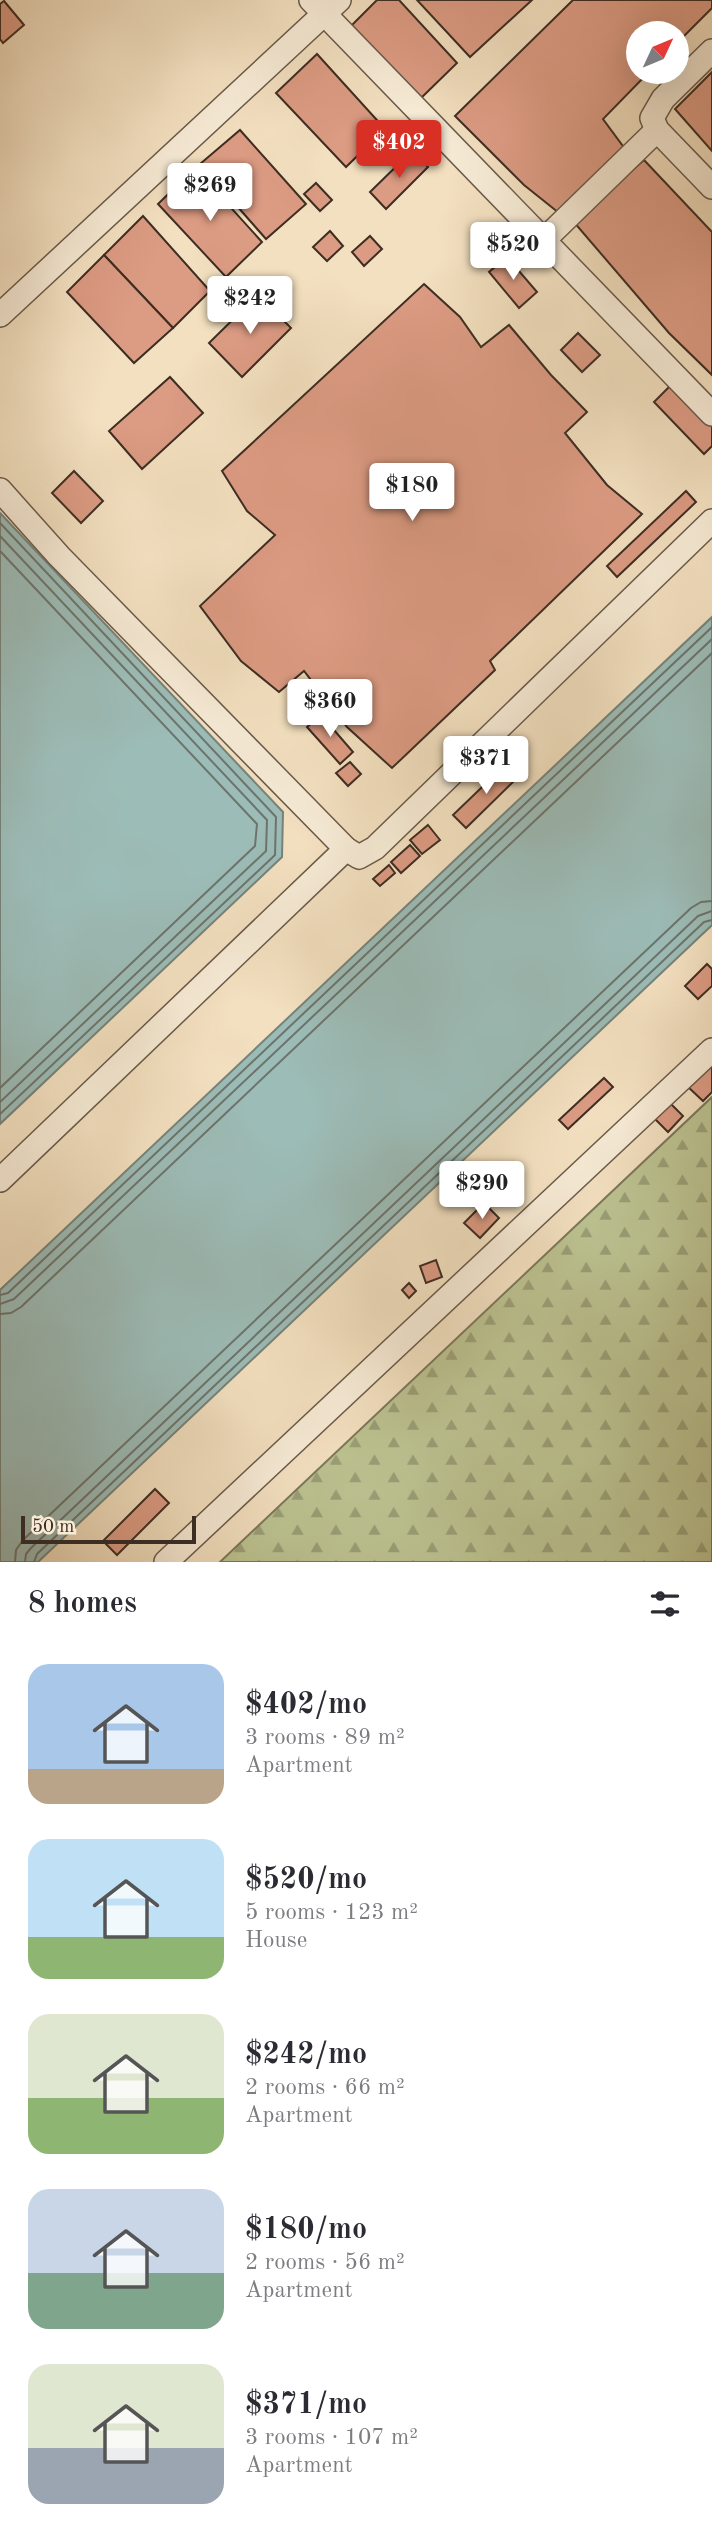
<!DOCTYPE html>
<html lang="en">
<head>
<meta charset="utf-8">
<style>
  :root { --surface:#fff; --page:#f7f7f7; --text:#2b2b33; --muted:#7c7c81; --accent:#d93025 }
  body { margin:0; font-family:"Old Standard TT",serif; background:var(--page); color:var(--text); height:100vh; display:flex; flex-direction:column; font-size:26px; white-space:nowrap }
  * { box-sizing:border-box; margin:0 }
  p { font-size:23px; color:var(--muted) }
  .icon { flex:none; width:38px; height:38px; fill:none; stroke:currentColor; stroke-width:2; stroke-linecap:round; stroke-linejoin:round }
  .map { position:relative; height:1562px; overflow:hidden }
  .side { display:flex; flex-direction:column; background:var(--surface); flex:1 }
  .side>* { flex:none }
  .needle { width:46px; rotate:46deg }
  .fabs { position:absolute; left:626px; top:21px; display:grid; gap:14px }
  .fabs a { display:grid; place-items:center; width:63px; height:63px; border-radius:50%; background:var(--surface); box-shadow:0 7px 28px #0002; font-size:35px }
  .scale { position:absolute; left:21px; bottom:18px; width:175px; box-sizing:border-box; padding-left:7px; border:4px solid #3d2d22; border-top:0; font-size:19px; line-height:24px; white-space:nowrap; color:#3d2d22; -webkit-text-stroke:5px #f7ebd6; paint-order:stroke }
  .price { position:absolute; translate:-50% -60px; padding:0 16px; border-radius:7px; background:#fff; color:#222; font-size:23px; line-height:46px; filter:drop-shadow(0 2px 4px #0008) }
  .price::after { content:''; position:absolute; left:50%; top:42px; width:21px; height:16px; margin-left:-10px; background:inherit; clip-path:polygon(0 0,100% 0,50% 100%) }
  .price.selected { background:var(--accent); color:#fff }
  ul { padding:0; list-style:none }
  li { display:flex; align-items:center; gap:21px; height:175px; padding:0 28px }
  li span { display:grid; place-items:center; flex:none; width:196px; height:140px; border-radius:21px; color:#555 }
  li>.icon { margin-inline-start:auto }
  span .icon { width:84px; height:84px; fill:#fffc; stroke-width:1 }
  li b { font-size:30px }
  h2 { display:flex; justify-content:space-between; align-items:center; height:84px; padding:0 28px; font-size:30px }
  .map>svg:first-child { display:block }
  .forest { fill:url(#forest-firs); stroke:#7c785a; stroke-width:2 }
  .water { fill:#9cbcb7; stroke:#76837b; stroke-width:2 }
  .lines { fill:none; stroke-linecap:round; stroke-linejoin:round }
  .shore { stroke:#6c746c; stroke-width:2 }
  .building { fill:#dc9b83; stroke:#3d2d22; stroke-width:2 }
  .minor-casing { stroke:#6a5a4a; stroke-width:26 }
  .minor { stroke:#f7ebd6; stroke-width:23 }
</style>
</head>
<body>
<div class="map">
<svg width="712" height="1562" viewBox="0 0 712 1562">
  <defs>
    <pattern id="forest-firs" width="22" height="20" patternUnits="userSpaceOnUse" patternTransform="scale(1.75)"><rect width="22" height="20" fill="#bcc291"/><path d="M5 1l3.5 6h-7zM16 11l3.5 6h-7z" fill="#9a9e76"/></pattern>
  </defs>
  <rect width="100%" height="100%" fill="#f3e0c0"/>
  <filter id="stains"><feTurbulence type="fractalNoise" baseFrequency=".00286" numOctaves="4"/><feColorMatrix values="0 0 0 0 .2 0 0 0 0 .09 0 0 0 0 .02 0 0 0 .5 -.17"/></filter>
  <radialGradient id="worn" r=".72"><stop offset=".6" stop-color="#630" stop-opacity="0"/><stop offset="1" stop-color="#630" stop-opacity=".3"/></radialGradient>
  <path class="forest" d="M 712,1097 L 712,1562 L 220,1562 Z"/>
  <g class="water">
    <path d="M 0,513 L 283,812 L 282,857 L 0,1124 Z"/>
    <path d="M 712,617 L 712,925 L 38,1562 L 0,1562 L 0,1290 Z"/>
  </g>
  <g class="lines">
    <g class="shore">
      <path d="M 0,523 L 276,817 L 275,855 L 0,1114"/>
      <path d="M 0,536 L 267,820 L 266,851 L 0,1102"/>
      <path d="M 0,551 L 257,824 L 255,846 L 0,1088"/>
      <path d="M 0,1295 L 8,1293 L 712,627"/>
      <path d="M 0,1304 L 14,1299 L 712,639"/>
      <path d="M 0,1314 L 11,1313 L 21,1307 L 712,653"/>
      <path d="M 15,1562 L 16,1550 L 23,1540 L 691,908 L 701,902 L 712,901"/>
      <path d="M 25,1562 L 26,1554 L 31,1548 L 698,916 L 712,911"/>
      <path d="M 34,1562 L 37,1554 L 704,922 L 712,920"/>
    </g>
  </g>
  <g class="building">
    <path d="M 377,0 L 399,0 L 457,63 L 419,100 L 350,27 Z"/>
    <path d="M 417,0 L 532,0 L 470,57 Z"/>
    <path d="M 573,0 L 712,0 L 712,8 L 677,43 L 677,33 L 639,33 L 639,72 L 649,72 L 603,119 L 625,149 L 559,213 L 524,185 L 455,116 Z"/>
    <path d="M 4,1 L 24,25 L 3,43 L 0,39 L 0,4 Z"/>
    <path d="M 317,54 L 385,129 L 346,167 L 276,93 Z"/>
    <path d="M 712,72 L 712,151 L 675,109 Z"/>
    <path d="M 240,130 L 306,204 L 266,239 L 200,164 Z"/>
    <path d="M 412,151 L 428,167 L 386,209 L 370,192 Z"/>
    <path d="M 644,160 L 712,232 L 712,375 L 669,333 L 573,221 Z"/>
    <path d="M 195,168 L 262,242 L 226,277 L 158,204 Z"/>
    <path d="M 316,183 L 332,200 L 320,211 L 304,194 Z"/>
    <path d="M 143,216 L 210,291 L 173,328 L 104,255 Z"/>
    <path d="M 330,231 L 343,246 L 327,261 L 313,247 Z"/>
    <path d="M 370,236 L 382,249 L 364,266 L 352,252 Z"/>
    <path d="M 104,255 L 173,328 L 134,363 L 67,292 Z"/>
    <path d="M 507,257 L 537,292 L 519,308 L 489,272 Z"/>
    <path d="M 424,284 L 460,317 L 481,347 L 509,325 L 551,375 L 587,412 L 565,433 L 607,485 L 642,514 L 490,661 L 495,670 L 392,768 L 347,727 L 304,671 L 279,692 L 241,661 L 200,606 L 275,535 L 247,511 L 222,471 Z"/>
    <path d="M 258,295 L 291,328 L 242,377 L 209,343 Z"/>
    <path d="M 578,333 L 600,355 L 582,372 L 561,350 Z"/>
    <path d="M 170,377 L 203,413 L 142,469 L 109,431 Z"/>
    <path d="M 672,384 L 712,426 L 712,446 L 704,454 L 654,402 Z"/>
    <path d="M 74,471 L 103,501 L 81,523 L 52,493 Z"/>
    <path d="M 686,491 L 696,502 L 617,577 L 607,566 Z"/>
    <path d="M 321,715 L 353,752 L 340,764 L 307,727 Z"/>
    <path d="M 350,762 L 361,774 L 348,786 L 336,773 Z"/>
    <path d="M 506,764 L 518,777 L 466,828 L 453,815 Z"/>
    <path d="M 428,825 L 440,840 L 422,854 L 410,840 Z"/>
    <path d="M 410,845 L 420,856 L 401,873 L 391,862 Z"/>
    <path d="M 389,865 L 395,873 L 380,886 L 373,879 Z"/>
    <path d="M 707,964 L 712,969 L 712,986 L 698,999 L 685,986 Z"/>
    <path d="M 708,1064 L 712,1068 L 712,1092 L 703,1101 L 687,1086 Z"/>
    <path d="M 604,1078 L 613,1087 L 568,1129 L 559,1120 Z"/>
    <path d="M 669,1102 L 683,1116 L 668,1132 L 653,1117 Z"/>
    <path d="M 484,1203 L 499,1218 L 480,1238 L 464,1223 Z"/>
    <path d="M 436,1260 L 442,1277 L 426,1283 L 420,1266 Z"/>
    <path d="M 409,1283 L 416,1291 L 409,1298 L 402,1290 Z"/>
    <path d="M 155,1489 L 169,1503 L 117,1555 L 103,1541 Z"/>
  </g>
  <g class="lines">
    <g class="minor-casing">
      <g id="minor">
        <path d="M 311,0 L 712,414"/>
        <path d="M 712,51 L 663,99 L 652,118 L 657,130 L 712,187"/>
        <path d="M 544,240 L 657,130"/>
        <path d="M 0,315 L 339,0"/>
        <path d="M 0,490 L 59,556 L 346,849 L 359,857 L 375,848 L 712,521"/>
        <path d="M 0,1180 L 346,849"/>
        <path d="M 166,1562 L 712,1050"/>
      </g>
    </g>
    <use href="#minor" class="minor"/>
  </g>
  <rect width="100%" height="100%" filter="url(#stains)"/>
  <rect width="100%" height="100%" fill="url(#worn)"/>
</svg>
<div class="fabs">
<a><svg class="needle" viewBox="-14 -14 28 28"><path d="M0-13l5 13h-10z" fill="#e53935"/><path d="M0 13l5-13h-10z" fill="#7c7c81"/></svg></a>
</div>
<div class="scale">50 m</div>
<b class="price selected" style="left:399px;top:180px">$402</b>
<b class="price" style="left:210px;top:223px">$269</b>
<b class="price" style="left:513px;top:282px">$520</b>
<b class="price" style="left:250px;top:336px">$242</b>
<b class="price" style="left:412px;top:523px">$180</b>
<b class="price" style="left:330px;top:739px">$360</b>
<b class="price" style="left:486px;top:796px">$371</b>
<b class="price" style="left:482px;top:1221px">$290</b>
</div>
<section class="side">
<h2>8 homes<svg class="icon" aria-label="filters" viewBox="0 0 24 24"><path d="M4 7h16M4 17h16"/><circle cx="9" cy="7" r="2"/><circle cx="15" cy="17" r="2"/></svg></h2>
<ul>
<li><span style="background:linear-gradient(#a9c7e8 75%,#b9a48a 0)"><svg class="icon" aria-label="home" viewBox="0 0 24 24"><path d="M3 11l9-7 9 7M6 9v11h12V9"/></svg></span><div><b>$402/mo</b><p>3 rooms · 89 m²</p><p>Apartment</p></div></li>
<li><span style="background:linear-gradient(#bfe0f5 70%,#8fb573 0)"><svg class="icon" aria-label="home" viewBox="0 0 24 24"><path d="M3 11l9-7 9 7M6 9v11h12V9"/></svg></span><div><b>$520/mo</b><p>5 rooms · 123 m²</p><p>House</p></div></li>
<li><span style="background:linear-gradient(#dfe7d0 60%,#8fb573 0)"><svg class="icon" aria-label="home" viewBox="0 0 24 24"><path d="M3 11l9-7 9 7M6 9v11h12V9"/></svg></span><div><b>$242/mo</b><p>2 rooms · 66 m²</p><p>Apartment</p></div></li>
<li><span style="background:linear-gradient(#c9d6e8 60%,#7fa58c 0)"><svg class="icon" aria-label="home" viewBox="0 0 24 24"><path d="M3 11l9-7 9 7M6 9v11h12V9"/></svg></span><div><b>$180/mo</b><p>2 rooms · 56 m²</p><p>Apartment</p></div></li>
<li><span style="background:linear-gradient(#dfe7d0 60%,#9aa5b1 0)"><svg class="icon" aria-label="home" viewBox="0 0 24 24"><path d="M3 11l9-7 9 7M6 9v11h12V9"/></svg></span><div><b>$371/mo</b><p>3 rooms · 107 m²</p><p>Apartment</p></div></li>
</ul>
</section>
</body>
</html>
